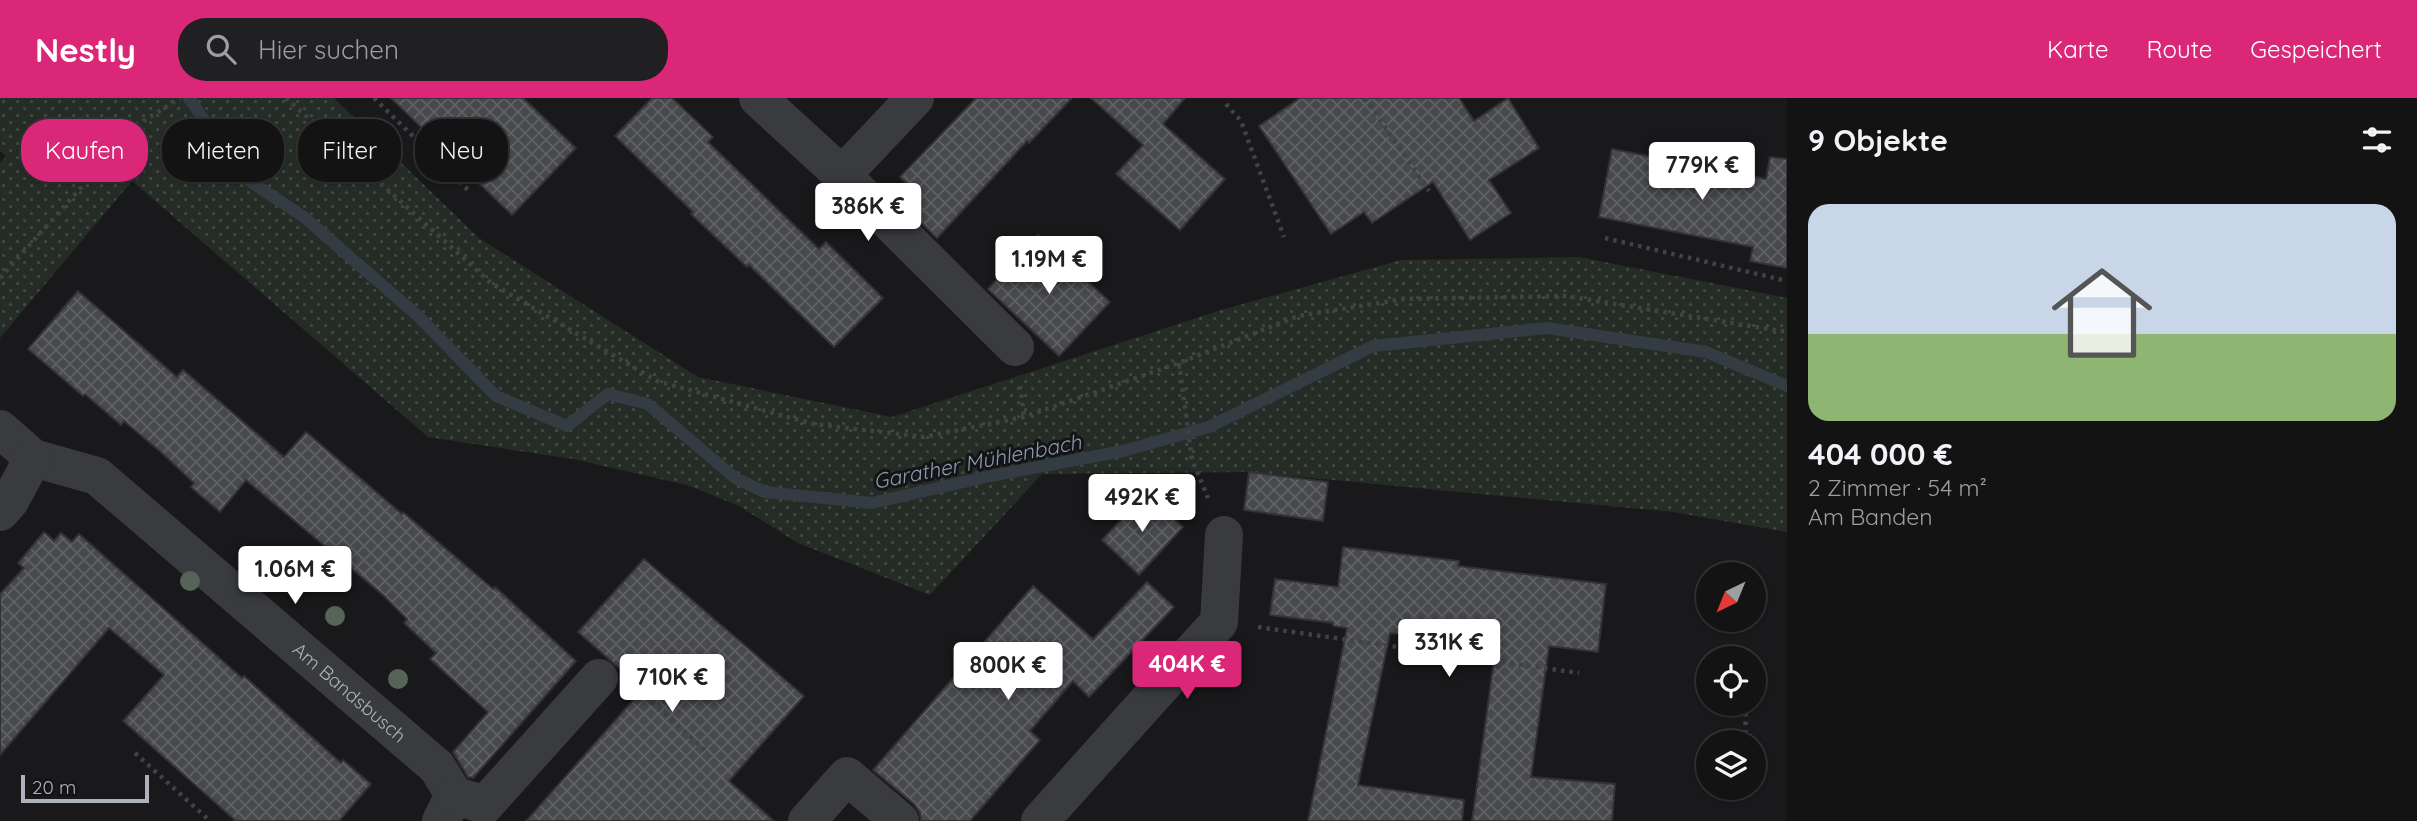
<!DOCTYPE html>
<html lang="de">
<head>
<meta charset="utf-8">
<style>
  :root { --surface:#131314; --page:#202022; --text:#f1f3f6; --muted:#9d9ea0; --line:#323234; --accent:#db2777 }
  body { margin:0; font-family:Quicksand,sans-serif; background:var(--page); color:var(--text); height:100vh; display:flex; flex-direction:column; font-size:26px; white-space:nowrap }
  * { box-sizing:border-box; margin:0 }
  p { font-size:23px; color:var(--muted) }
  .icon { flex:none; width:38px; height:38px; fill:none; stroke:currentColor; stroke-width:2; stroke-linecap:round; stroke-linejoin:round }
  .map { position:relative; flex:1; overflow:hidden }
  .side { display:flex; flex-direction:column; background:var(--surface); width:630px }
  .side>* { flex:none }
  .banner { position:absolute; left:21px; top:21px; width:665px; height:63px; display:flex; gap:14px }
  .needle { width:46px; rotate:223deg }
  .buttons { position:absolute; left:1696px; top:464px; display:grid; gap:14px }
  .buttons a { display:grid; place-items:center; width:70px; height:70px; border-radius:50%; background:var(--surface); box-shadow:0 2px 5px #0004,0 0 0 2px var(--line); font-size:35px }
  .scale { position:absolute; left:21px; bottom:18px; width:128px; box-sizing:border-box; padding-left:7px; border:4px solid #adb1b9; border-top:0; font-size:19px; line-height:24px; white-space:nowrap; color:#adb1b9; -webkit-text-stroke:5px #141416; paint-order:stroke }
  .price { position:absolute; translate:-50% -60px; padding:0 16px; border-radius:7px; background:#fff; color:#222; font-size:23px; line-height:46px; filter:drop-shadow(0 2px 4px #0008) }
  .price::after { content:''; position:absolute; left:50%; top:42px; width:21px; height:16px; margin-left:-10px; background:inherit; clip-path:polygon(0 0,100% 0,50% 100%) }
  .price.active { background:var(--accent); color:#fff }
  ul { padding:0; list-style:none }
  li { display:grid; align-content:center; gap:14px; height:371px; padding:0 21px }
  li span { display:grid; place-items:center; height:217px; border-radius:21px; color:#555 }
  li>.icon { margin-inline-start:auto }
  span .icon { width:126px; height:126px; fill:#fffc; stroke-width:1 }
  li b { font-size:30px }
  h2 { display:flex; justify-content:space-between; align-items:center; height:84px; padding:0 21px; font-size:30px }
  .pill { padding:0 24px; border-radius:28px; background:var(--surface); box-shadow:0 2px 5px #0004,0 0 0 2px var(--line); font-size:24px; line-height:63px }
  .pill.active { background:var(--accent); color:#fff }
  header { display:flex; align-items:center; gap:42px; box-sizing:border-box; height:98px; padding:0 35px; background:var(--accent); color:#fff }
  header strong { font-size:33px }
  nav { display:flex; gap:38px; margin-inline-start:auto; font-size:24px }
  .search { width:490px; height:63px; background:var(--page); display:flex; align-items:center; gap:18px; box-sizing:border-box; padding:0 24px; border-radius:28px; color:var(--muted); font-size:26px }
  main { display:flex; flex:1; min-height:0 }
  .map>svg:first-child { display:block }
  .park { fill:url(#park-dots) }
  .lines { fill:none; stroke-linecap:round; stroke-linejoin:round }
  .stream { stroke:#343c43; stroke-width:12 }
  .building { fill:url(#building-cross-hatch); stroke:#333337; stroke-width:2 }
  .path { stroke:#414246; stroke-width:4.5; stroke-dasharray:3.5 5; stroke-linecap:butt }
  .minor { stroke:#3a3b3f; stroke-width:38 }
  .tree { fill:#556456 }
  .labels { text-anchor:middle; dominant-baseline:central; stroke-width:6; stroke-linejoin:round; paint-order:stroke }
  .street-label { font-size:19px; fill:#adb1b9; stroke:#141416 }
  .water-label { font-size:21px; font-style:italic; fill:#889eb0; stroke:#141416 }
</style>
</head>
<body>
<header>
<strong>Nestly</strong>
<div class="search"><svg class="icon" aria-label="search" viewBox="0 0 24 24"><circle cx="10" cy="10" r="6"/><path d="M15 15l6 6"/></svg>Hier suchen</div>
<nav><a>Karte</a><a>Route</a><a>Gespeichert</a></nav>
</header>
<main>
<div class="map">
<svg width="1787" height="723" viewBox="0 0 1787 723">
  <defs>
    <pattern id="park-dots" width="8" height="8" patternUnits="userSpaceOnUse" patternTransform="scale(1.75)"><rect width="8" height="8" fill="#252c26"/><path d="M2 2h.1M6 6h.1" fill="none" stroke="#424843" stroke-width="1.8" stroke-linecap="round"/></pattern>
    <pattern id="building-cross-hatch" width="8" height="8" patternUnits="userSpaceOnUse" patternTransform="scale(1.75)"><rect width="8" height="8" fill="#48494d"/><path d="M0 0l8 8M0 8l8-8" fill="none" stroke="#606165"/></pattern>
  </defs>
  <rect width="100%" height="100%" fill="#19191b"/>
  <path class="park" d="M 0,0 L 334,0 L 479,140 L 698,279 L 892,319 L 1218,213 L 1401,162 L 1579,159 L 1787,200 L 1787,434 L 1673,414 L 1249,374 L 1042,376 L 930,497 L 798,445 L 739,408 L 687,387 L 573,361 L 428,339 L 132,83 L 0,240 L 0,65 L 6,58 L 0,53 Z"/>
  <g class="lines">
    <path class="stream" d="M 189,0 L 242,78 L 304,119 L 418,218 L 496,298 L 567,328 L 608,296 L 648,306 L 735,380 L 765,394 L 872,405 L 990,378 L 1123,353 L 1209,329 L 1373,248 L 1547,230 L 1706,254 L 1787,288"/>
  </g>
  <g class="building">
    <path d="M 391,0 L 523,0 L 576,50 L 512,117 Z"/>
    <path d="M 652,0 L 672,0 L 713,39 L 708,44 L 819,151 L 826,144 L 883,200 L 834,249 L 749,167 L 747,169 L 691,116 L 693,114 L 615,38 Z"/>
    <path d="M 976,0 L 1072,0 L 1029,45 L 1027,43 L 937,140 L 905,109 L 917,96 L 900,79 Z"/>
    <path d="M 1091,0 L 1185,0 L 1163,26 L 1225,81 L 1180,132 L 1116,76 L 1143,47 Z"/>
    <path d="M 1300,0 L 1459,0 L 1474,23 L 1508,0 L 1539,50 L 1489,82 L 1511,115 L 1470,142 L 1433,84 L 1372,125 L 1364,114 L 1331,136 L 1259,28 Z"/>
    <path d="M 1612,51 L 1766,81 L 1770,59 L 1787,61 L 1787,170 L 1750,163 L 1753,149 L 1599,119 Z"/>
    <path d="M 1038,137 L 1110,204 L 1059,258 L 988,191 Z"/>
    <path d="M 78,193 L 177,279 L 183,272 L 284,359 L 306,334 L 402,416 L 403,414 L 493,491 L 495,489 L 576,563 L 473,680 L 468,679 L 453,654 L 488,614 L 430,561 L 436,555 L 404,525 L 407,521 L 383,497 L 246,382 L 220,414 L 191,389 L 194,385 L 162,355 L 124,323 L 121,327 L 85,296 L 83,298 L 28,251 Z"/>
    <path d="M 1249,374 L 1328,384 L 1323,423 L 1244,412 Z"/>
    <path d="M 1146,395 L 1183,429 L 1139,477 L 1102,442 Z"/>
    <path d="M 44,434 L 54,443 L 61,435 L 72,444 L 79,436 L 242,580 L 244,578 L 341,665 L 343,662 L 371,686 L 339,723 L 236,723 L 123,623 L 164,577 L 109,530 L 0,657 L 0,496 L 24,470 L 18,465 Z"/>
    <path d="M 1343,449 L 1459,463 L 1458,468 L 1606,486 L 1598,554 L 1549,548 L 1531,679 L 1615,686 L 1612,723 L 1472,723 L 1496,547 L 1390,535 L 1358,687 L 1464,702 L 1462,723 L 1308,723 L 1347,530 L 1333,528 L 1333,525 L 1270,517 L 1275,481 L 1338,489 Z"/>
    <path d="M 644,461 L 804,598 L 729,683 L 774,723 L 526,723 L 643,591 L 578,534 Z"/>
    <path d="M 1147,484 L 1174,509 L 1089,599 L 1073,583 L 1030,633 L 1040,642 L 970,723 L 921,723 L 920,715 L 914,706 L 873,672 L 1033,488 L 1093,541 Z"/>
  </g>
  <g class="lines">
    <g class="path">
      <path d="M 286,0 L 491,185 L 657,283 L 813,326 L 924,339 L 1024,319 L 1179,265 L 1298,218 L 1404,201 L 1566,198 L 1787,234"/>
      <path d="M 374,0 L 471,95"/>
      <path d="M 1365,0 L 1429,93"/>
      <path d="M 1226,6 L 1241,23 L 1284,139"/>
      <path d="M 1605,140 L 1787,183"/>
      <path d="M 0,180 L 137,27 L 180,0"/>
      <path d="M 1179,265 L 1192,361 L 1208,400"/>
      <path d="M 1020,288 L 1024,319"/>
      <path d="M 1258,529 L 1579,575"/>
      <path d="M 1754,585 L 1769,586"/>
      <path d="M 639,593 L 706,653"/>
      <path d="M 1745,644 L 1746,606"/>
      <path d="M 135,655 L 210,723"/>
    </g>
    <g class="minor">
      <path d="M 758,0 L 842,77 L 1015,249"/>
      <path d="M 842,77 L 915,0"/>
      <path id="s1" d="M 0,331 L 33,360 L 97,378 L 437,669 L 454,697 L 441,723"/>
      <path d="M 0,414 L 10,403 L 33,360"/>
      <path d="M 454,697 L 485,707 L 599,580"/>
      <path d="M 807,723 L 847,678 L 900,723"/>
      <path d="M 1040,723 L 1219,524 L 1224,437"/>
    </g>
  </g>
  <g class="tree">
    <circle cx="190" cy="483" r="10"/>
    <circle cx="335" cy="518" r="10"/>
    <circle cx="398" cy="581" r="10"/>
  </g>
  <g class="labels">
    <g class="street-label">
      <text stroke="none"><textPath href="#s1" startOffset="443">Am Bandsbusch</textPath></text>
    </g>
    <g class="water-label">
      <text transform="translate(977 363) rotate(-11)">Garather Mühlenbach</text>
    </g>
  </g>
</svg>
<div class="buttons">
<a><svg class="needle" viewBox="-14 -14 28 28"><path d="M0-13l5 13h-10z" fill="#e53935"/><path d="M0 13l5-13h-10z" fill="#9d9ea0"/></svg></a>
<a><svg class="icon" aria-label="locate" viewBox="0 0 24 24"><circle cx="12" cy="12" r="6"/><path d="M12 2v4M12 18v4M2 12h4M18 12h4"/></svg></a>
<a><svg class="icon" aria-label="layers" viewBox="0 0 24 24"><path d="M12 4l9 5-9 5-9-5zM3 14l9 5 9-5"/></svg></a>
</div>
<div class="scale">20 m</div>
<b class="price" style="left:1702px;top:104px">779K €</b>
<b class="price" style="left:868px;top:145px">386K €</b>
<b class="price" style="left:1049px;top:198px">1.19M €</b>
<b class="price" style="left:1142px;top:436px">492K €</b>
<b class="price" style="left:295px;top:508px">1.06M €</b>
<b class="price" style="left:1449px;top:581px">331K €</b>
<b class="price active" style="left:1187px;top:603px">404K €</b>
<b class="price" style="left:1008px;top:604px">800K €</b>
<b class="price" style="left:672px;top:616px">710K €</b>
<div class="banner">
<a class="pill active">Kaufen</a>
<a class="pill">Mieten</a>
<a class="pill">Filter</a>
<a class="pill">Neu</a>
</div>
</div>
<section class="side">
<h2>9 Objekte<svg class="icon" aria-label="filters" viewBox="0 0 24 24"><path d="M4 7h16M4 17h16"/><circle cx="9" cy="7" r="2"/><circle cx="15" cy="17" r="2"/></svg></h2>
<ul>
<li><span style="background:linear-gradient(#c9d6e8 60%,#8fb573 0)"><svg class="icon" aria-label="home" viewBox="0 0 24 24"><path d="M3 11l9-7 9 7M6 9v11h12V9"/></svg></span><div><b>404 000 €</b><p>2 Zimmer · 54 m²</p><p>Am Banden</p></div></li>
</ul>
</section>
</main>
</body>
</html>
